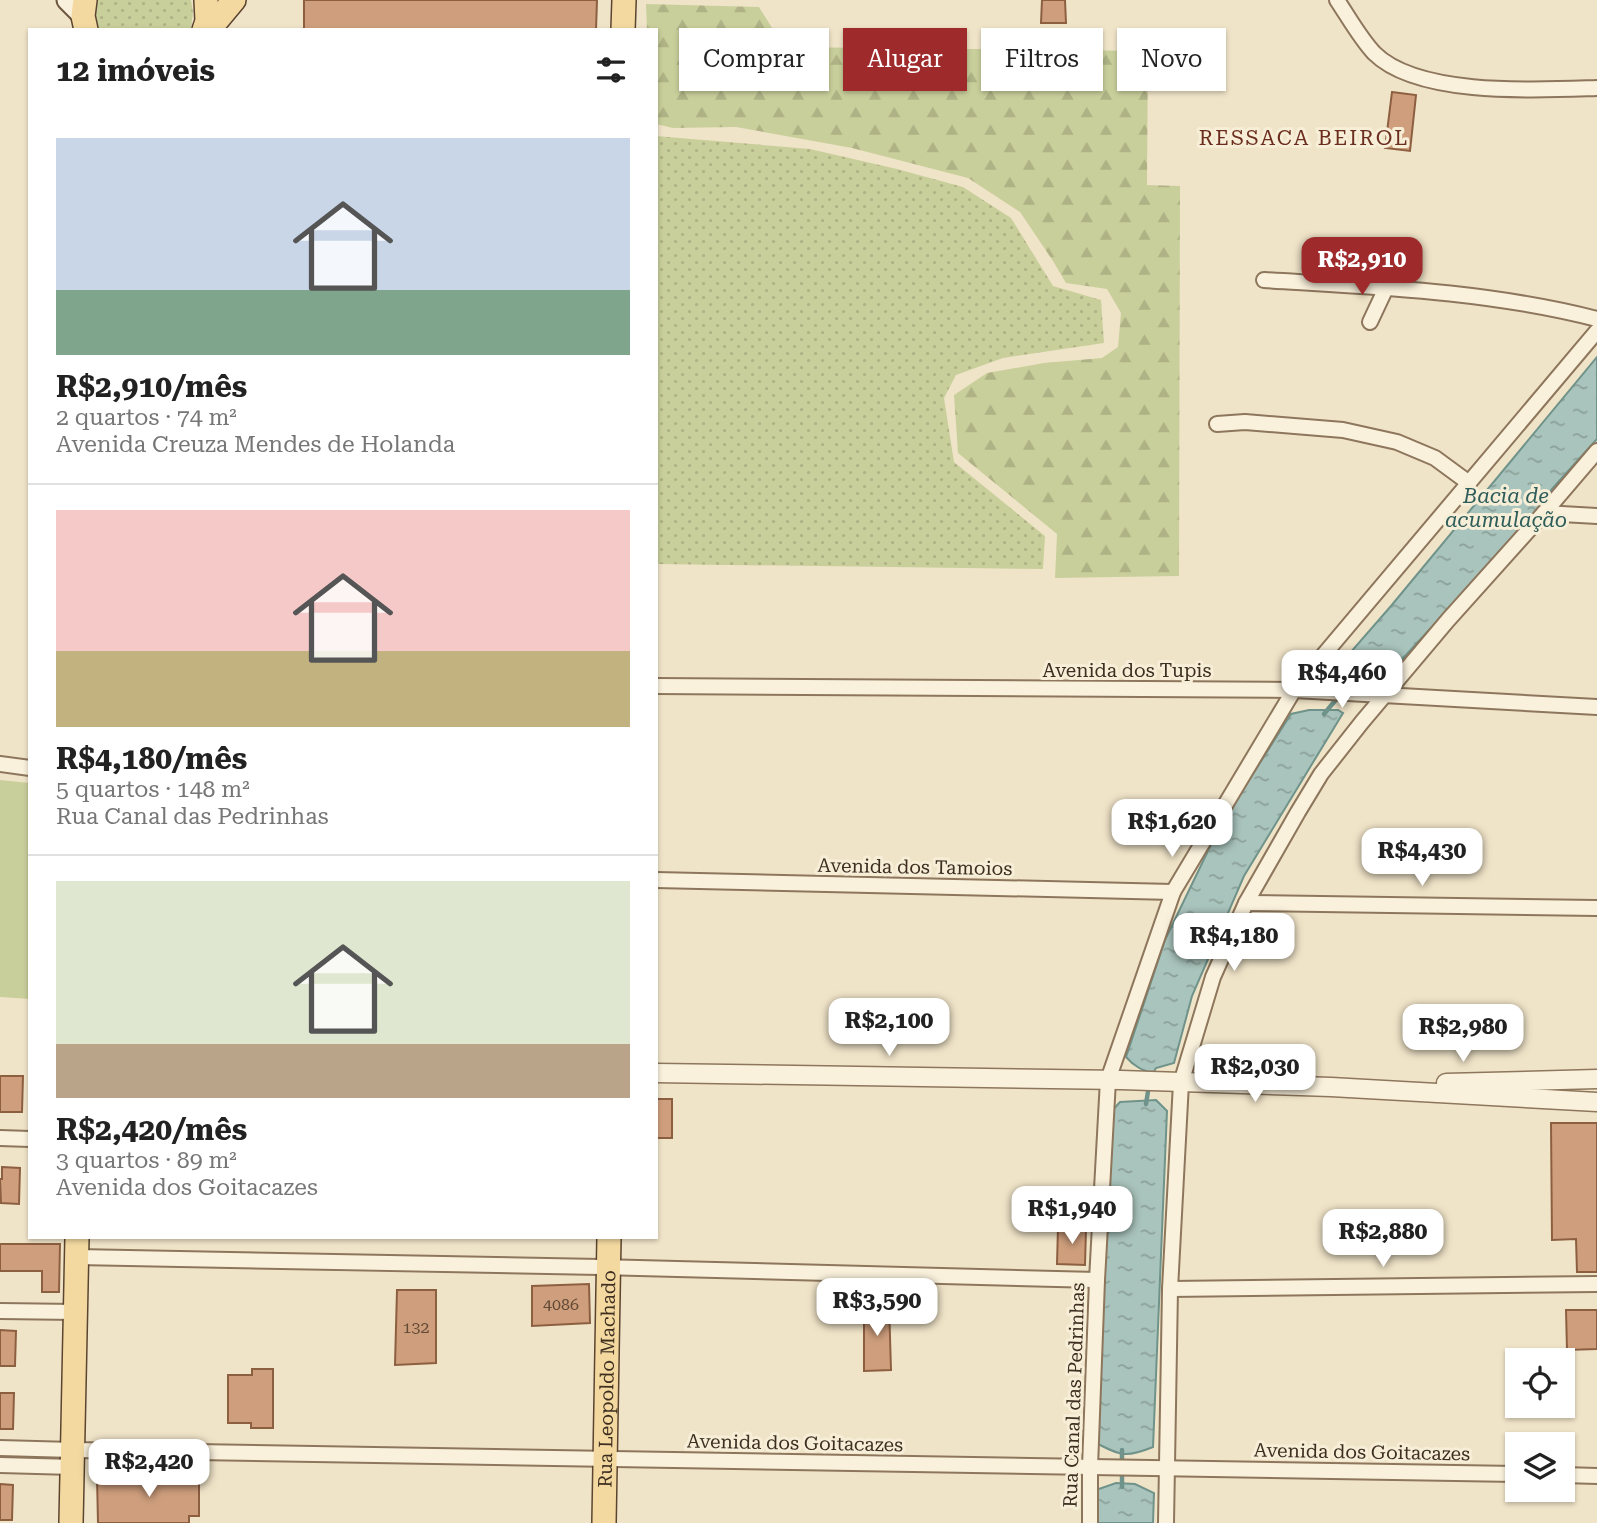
<!DOCTYPE html>
<html lang="pt">
<head>
<meta charset="utf-8">
<style>
  :root { --surface:#fff; --page:#f2f2f2; --text:#222; --muted:#767676; --line:#e0e0e0; --accent:#9e2a2b }
  body { margin:0; font-family:"Roboto Serif",serif; background:var(--page); color:var(--text); height:100vh; display:flex; flex-direction:column; font-size:26px; white-space:nowrap }
  * { box-sizing:border-box; margin:0 }
  p { font-size:23px; color:var(--muted) }
  .icon { flex:none; width:38px; height:38px; fill:none; stroke:currentColor; stroke-width:2; stroke-linecap:round; stroke-linejoin:round }
  .map { position:relative; flex:1; overflow:hidden }
  .side { position:absolute; left:28px; top:28px; width:630px; height:1211px; display:flex; flex-direction:column; background:var(--surface); border-radius:0px; box-shadow:0 2px 5px #0004 }
  .side>* { flex:none }
  .hud { position:absolute; left:679px; top:28px; width:665px; height:63px; display:flex; gap:14px }
  .tools { position:absolute; left:1505px; top:1348px; display:grid; gap:14px }
  .tools a { display:grid; place-items:center; width:70px; height:70px; border-radius:0px; background:var(--surface); box-shadow:0 2px 5px #0004; font-size:35px }
  .price { position:absolute; translate:-50% -60px; padding:0 16px; border-radius:14px; background:#fff; color:#222; font-size:23px; line-height:46px; filter:drop-shadow(0 2px 4px #0008) }
  .price::after { content:''; position:absolute; left:50%; top:42px; width:21px; height:16px; margin-left:-10px; background:inherit; clip-path:polygon(0 0,100% 0,50% 100%) }
  .price.on { background:var(--accent); color:#fff }
  ul { padding:0; list-style:none }
  li { display:grid; align-content:center; gap:14px; height:371px; padding:0 28px }
  li+li { border-top:2px solid var(--line) }
  li span { display:grid; place-items:center; height:217px; border-radius:0px; color:#555 }
  li>.icon { margin-inline-start:auto }
  span .icon { width:126px; height:126px; fill:#fffc; stroke-width:1 }
  li b { font-size:30px }
  h2 { display:flex; justify-content:space-between; align-items:center; height:84px; padding:0 28px; font-size:30px }
  .pill { padding:0 24px; border-radius:0px; background:var(--surface); box-shadow:0 2px 5px #0004; font-size:24px; line-height:63px }
  .pill.on { background:var(--accent); color:#fff }
  .map>svg:first-child { display:block }
  .green { fill:url(#green-dots) }
  .forest { fill:url(#forest-firs) }
  .pitch { fill:#c9cf9b }
  .water { fill:url(#water-ripples); stroke:#6f938a; stroke-width:2 }
  .lines { fill:none; stroke-linecap:round; stroke-linejoin:round }
  .stream { stroke:#6f938a; stroke-width:4.5 }
  .building { fill:#cf9f7d; stroke:#8d5f41; stroke-width:2 }
  .minor-casing { stroke:#8d765c; stroke-width:18 }
  .tertiary-casing { stroke:#8d765c; stroke-width:21 }
  .secondary-casing { stroke:#6f573f; stroke-width:23 }
  .primary-casing { stroke:#5b4430; stroke-width:26 }
  .minor { stroke:#faf1dc; stroke-width:14 }
  .tertiary { stroke:#faf1dc; stroke-width:18 }
  .secondary { stroke:#faf1dc; stroke-width:19 }
  .primary { stroke:#f3d9a0; stroke-width:23 }
  .labels { text-anchor:middle; dominant-baseline:central; stroke-width:6; stroke-linejoin:round; paint-order:stroke }
  .number-label { font-size:16px; fill:#624a37 }
  .street-label { font-size:19px; fill:#3d2e20; stroke:#f7eed8 }
  .neighbourhood-label { font-size:21px; letter-spacing:2px; fill:#6b2e1e; stroke:#f7eed8 }
  .water-label { font-size:21px; font-style:italic; fill:#2f5d5a; stroke:#f7eed8 }
</style>
</head>
<body>
<div class="map">
<svg width="1597" height="1523" viewBox="0 0 1597 1523">
  <defs>
    <pattern id="green-dots" width="8" height="8" patternUnits="userSpaceOnUse" patternTransform="scale(1.75)"><rect width="8" height="8" fill="#c9cf9b"/><path d="M2 2h.1M6 6h.1" fill="none" stroke="#aeb285" stroke-width="1.8" stroke-linecap="round"/></pattern>
    <pattern id="forest-firs" width="22" height="20" patternUnits="userSpaceOnUse" patternTransform="scale(1.75)"><rect width="22" height="20" fill="#c9cf9b"/><path d="M5 1l3.5 6h-7zM16 11l3.5 6h-7z" fill="#aeb285"/></pattern>
    <pattern id="water-ripples" width="26" height="14" patternUnits="userSpaceOnUse" patternTransform="scale(1.75)"><rect width="26" height="14" fill="#a9c4bc"/><path d="M2 4q2-2 4 0t4 0M15 11q2-2 4 0t4 0" fill="none" stroke="#8ba098"/></pattern>
  </defs>
  <rect width="100%" height="100%" fill="#f0e4c8"/>
  <g class="green">
    <path d="M 97,0 L 191,0 L 193,12 L 191,28 L 190,30 L 98,30 L 95,15 Z"/>
    <path d="M 656,136 L 810,149 L 897,169 L 963,187 L 1011,218 L 1053,286 L 1101,300 L 1104,343 L 1003,358 L 956,375 L 944,398 L 954,462 L 1045,536 L 1043,569 L 656,564 Z"/>
  </g>
  <path class="forest" d="M 646,4 L 759,7 L 784,47 L 1148,51 L 1147,185 L 1180,186 L 1179,576 L 1055,578 L 1057,534 L 958,453 L 954,395 L 987,373 L 1044,363 L 1102,358 L 1118,347 L 1121,313 L 1107,289 L 1066,283 L 1053,261 L 1020,212 L 968,178 L 852,148 L 736,127 L 673,128 L 656,124 L 656,30 L 647,30 Z"/>
  <path class="pitch" d="M 0,780 L 30,783 L 30,999 L 0,997 Z"/>
  <g class="water">
    <path d="M 1597,357 L 1597,439 L 1552,489 L 1527,524 L 1382,681 L 1370,683 L 1368,686 L 1337,686 L 1336,669 L 1391,606 Z"/>
    <path d="M 1309,710 L 1338,710 L 1343,713 L 1244,876 L 1192,996 L 1174,1063 L 1156,1068 L 1153,1073 C 1141,1070 1134,1066 1126,1057 L 1165,940 L 1221,824 L 1291,714 Z"/>
    <path d="M 1156,1100 L 1167,1111 L 1153,1447 C 1126,1458 1121,1456 1096,1443 L 1110,1113 L 1120,1102 Z"/>
    <path d="M 1116,1483 L 1135,1484 L 1154,1493 L 1153,1523 L 1097,1523 L 1096,1490 Z"/>
  </g>
  <g class="lines">
    <g class="stream">
      <path d="M 1324,714 L 1339,696"/>
      <path d="M 1146,1104 L 1149,1085"/>
      <path d="M 1122,1487 L 1122,1450"/>
    </g>
  </g>
  <g class="building">
    <path d="M 304,0 L 597,0 L 596,30 L 304,30 Z"/>
    <path d="M 1042,0 L 1065,0 L 1066,23 L 1041,23 Z"/>
    <path d="M 1392,92 L 1416,95 L 1410,151 L 1385,148 Z"/>
    <path d="M 0,1076 L 23,1076 L 22,1112 L 0,1112 Z"/>
    <rect x="656" y="1099" width="16" height="39"/>
    <path d="M 1551,1123 L 1597,1123 L 1597,1272 L 1577,1272 L 1576,1239 L 1552,1240 Z"/>
    <path d="M 2,1167 L 20,1168 L 19,1204 L 1,1203 L 0,1179 L 2,1179 Z"/>
    <path d="M 1058,1227 L 1086,1228 L 1085,1265 L 1057,1264 Z"/>
    <path d="M 0,1244 L 60,1244 L 59,1292 L 42,1292 L 42,1271 L 0,1271 Z"/>
    <path d="M 589,1284 L 590,1323 L 532,1326 L 532,1286 Z"/>
    <path d="M 397,1290 L 436,1290 L 436,1363 L 395,1365 Z"/>
    <path d="M 864,1304 L 889,1304 L 891,1370 L 864,1371 Z"/>
    <path d="M 1566,1310 L 1597,1310 L 1597,1349 L 1567,1350 Z"/>
    <path d="M 0,1330 L 16,1331 L 15,1366 L 0,1366 Z"/>
    <path d="M 252,1369 L 273,1369 L 273,1428 L 251,1428 L 251,1423 L 228,1423 L 228,1375 L 252,1375 Z"/>
    <path d="M 0,1393 L 14,1393 L 13,1429 L 0,1429 Z"/>
    <path d="M 160,1472 L 199,1472 L 199,1516 L 189,1516 L 189,1523 L 98,1523 L 97,1477 L 160,1477 Z"/>
    <path d="M 0,1484 L 13,1485 L 12,1520 L 0,1520 Z"/>
  </g>
  <g class="lines">
    <g class="minor-casing">
      <g id="minor">
        <path d="M 1337,0 C 1349,18 1360,38 1374,53 C 1418,97 1538,90 1597,88"/>
        <path d="M 1264,280 C 1376,287 1488,291 1597,319"/>
        <path d="M 1370,322 L 1386,288"/>
        <path d="M 1217,424 L 1245,422 L 1343,430 L 1397,442 L 1435,458 L 1469,483"/>
        <path d="M 1544,513 L 1597,516"/>
        <path d="M 656,686 L 1294,690 L 1597,707"/>
        <path d="M 0,764 L 30,768"/>
        <path d="M 656,880 L 1173,892"/>
        <path d="M 1246,903 L 1597,908"/>
        <path d="M 0,1138 L 30,1139"/>
        <path d="M 77,1257 L 600,1267 L 1097,1280"/>
        <path d="M 1170,1289 L 1597,1284"/>
        <path d="M 0,1311 L 76,1312"/>
        <path d="M 0,1448 L 73,1450 L 1517,1474"/>
        <path d="M 0,1465 L 73,1467"/>
        <path d="M 1563,1475 L 1597,1476"/>
        <path d="M 1090,1523 L 1090,1467 L 1097,1280 L 1108,1080 L 1173,892 L 1294,690 L 1597,331"/>
        <path d="M 1166,1523 L 1170,1289 L 1181,1083 L 1213,977 L 1246,903 L 1298,812 L 1321,774 L 1362,722 L 1448,620 L 1544,513 L 1597,451"/>
      </g>
    </g>
    <g class="tertiary-casing">
      <g id="tertiary">
        <path d="M 656,1073 L 1121,1080 L 1331,1087 L 1597,1102"/>
        <path d="M 1446,1083 L 1597,1079"/>
      </g>
    </g>
    <g class="secondary-casing">
      <path id="secondary" d="M 67,0 L 83,16"/>
    </g>
    <g class="primary-casing">
      <g id="primary">
        <path d="M 85,0 L 83,16 L 86,30"/>
        <path d="M 204,30 L 207,21 L 206,0"/>
        <path d="M 209,30 L 234,0"/>
        <path d="M 623,30 L 624,0"/>
        <path d="M 71,1523 L 77,1237"/>
        <path id="s1" d="M 604,1523 L 609,1237"/>
      </g>
    </g>
    <use href="#minor" class="minor"/>
    <use href="#tertiary" class="tertiary"/>
    <use href="#secondary" class="secondary"/>
    <use href="#primary" class="primary"/>
  </g>
  <g class="labels">
    <g class="number-label">
      <text x="561" y="1304">4086</text>
      <text x="416" y="1327">132</text>
    </g>
    <g class="street-label">
      <text x="1127" y="670">Avenida dos Tupis</text>
      <text transform="translate(915 867) rotate(1)">Avenida dos Tamoios</text>
      <text stroke="none"><textPath href="#s1" startOffset="144">Rua Leopoldo Machado</textPath></text>
      <text transform="translate(1074 1395) rotate(-88)">Rua Canal das Pedrinhas</text>
      <text transform="translate(795 1443) rotate(1)">Avenida dos Goitacazes</text>
      <text transform="translate(1362 1452) rotate(1)">Avenida dos Goitacazes</text>
    </g>
    <g class="neighbourhood-label">
      <text x="1304" y="138">RESSACA BEIROL</text>
    </g>
    <g class="water-label">
      <text x="1506" y="496">Bacia de<tspan x="1506" dy="24">acumulação</tspan></text>
    </g>
  </g>
</svg>
<div class="tools">
<a><svg class="icon" aria-label="locate" viewBox="0 0 24 24"><circle cx="12" cy="12" r="6"/><path d="M12 2v4M12 18v4M2 12h4M18 12h4"/></svg></a>
<a><svg class="icon" aria-label="layers" viewBox="0 0 24 24"><path d="M12 4l9 5-9 5-9-5zM3 14l9 5 9-5"/></svg></a>
</div>
<b class="price on" style="left:1362px;top:297px">R$2,910</b>
<b class="price" style="left:1342px;top:710px">R$4,460</b>
<b class="price" style="left:1172px;top:859px">R$1,620</b>
<b class="price" style="left:1422px;top:888px">R$4,430</b>
<b class="price" style="left:1234px;top:973px">R$4,180</b>
<b class="price" style="left:889px;top:1058px">R$2,100</b>
<b class="price" style="left:1463px;top:1064px">R$2,980</b>
<b class="price" style="left:1255px;top:1104px">R$2,030</b>
<b class="price" style="left:1072px;top:1246px">R$1,940</b>
<b class="price" style="left:1383px;top:1269px">R$2,880</b>
<b class="price" style="left:877px;top:1338px">R$3,590</b>
<b class="price" style="left:149px;top:1499px">R$2,420</b>
<div class="hud">
<a class="pill">Comprar</a>
<a class="pill on">Alugar</a>
<a class="pill">Filtros</a>
<a class="pill">Novo</a>
</div>
<section class="side">
<h2>12 imóveis<svg class="icon" aria-label="filters" viewBox="0 0 24 24"><path d="M4 7h16M4 17h16"/><circle cx="9" cy="7" r="2"/><circle cx="15" cy="17" r="2"/></svg></h2>
<ul>
<li><span style="background:linear-gradient(#c9d6e8 70%,#7fa58c 0)"><svg class="icon" aria-label="home" viewBox="0 0 24 24"><path d="M3 11l9-7 9 7M6 9v11h12V9"/></svg></span><div><b>R$2,910/mês</b><p>2 quartos · 74 m²</p><p>Avenida Creuza Mendes de Holanda</p></div></li>
<li><span style="background:linear-gradient(#f6c9c9 65%,#c2b280 0)"><svg class="icon" aria-label="home" viewBox="0 0 24 24"><path d="M3 11l9-7 9 7M6 9v11h12V9"/></svg></span><div><b>R$4,180/mês</b><p>5 quartos · 148 m²</p><p>Rua Canal das Pedrinhas</p></div></li>
<li><span style="background:linear-gradient(#dfe7d0 75%,#b9a48a 0)"><svg class="icon" aria-label="home" viewBox="0 0 24 24"><path d="M3 11l9-7 9 7M6 9v11h12V9"/></svg></span><div><b>R$2,420/mês</b><p>3 quartos · 89 m²</p><p>Avenida dos Goitacazes</p></div></li>
</ul>
</section>
</div>
</body>
</html>
